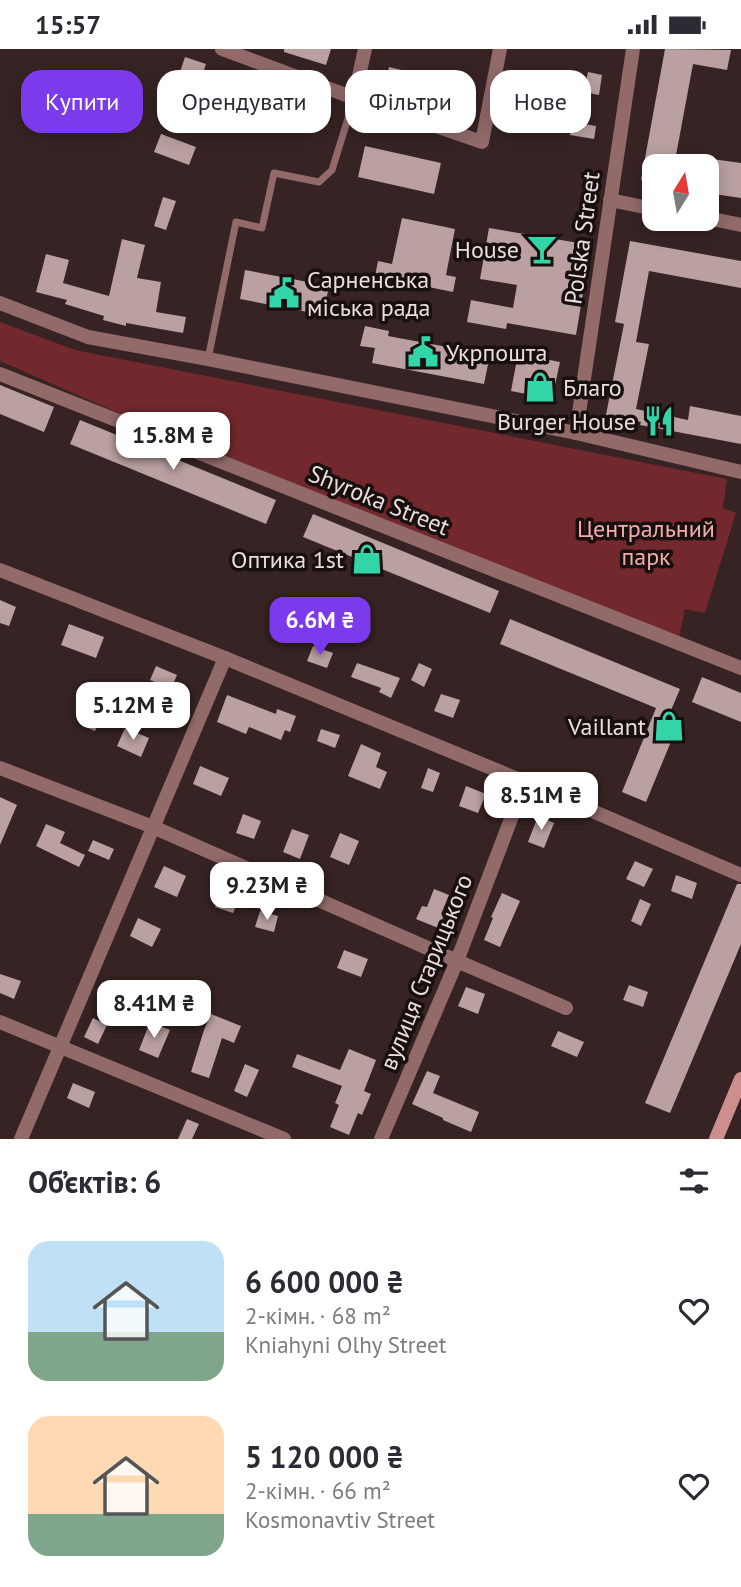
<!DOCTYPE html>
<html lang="uk">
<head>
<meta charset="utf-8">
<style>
  :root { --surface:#fff; --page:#f2f2f3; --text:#2b2b33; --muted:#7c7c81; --accent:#7c3aed }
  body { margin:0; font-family:"PT Sans",sans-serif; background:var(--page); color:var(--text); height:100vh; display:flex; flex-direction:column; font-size:26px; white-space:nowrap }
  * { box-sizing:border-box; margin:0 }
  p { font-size:23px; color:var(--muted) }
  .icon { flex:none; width:38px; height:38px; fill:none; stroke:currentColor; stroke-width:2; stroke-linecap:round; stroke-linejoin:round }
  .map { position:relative; height:1090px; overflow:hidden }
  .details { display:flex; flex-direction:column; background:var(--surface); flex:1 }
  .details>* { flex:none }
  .top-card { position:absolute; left:21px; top:21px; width:700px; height:63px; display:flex; gap:14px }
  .needle { width:46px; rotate:11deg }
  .buttons { position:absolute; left:642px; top:105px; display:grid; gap:14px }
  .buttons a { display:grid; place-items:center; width:77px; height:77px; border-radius:14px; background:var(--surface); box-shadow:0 4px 18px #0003; font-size:35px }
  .price { position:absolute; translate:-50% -60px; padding:0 16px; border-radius:14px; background:#fff; color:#222; font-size:23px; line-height:46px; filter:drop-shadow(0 2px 4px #0008) }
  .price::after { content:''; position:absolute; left:50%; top:42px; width:21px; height:16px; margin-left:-10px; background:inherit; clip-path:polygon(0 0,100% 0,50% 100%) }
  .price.current { background:var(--accent); color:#fff }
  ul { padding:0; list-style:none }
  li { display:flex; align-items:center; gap:21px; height:175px; padding:0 28px }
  li span { display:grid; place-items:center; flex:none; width:196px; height:140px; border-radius:21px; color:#555 }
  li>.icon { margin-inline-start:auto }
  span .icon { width:84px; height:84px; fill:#fffc; stroke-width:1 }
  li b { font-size:30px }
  h2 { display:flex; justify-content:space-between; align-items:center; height:84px; padding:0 28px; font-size:30px }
  .chip { padding:0 24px; border-radius:21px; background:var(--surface); box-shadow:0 4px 18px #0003; font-size:24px; line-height:63px }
  .chip.current { background:var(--accent); color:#fff }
  .status { display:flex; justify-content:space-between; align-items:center; height:49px; padding:0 35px; background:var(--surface); direction:ltr }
  .status svg { height:19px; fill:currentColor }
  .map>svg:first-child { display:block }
  .green { fill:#72282d }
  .building { fill:#baa0a0 }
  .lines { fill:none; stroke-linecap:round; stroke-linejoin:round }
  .service { stroke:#926a6a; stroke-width:7 }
  .minor { stroke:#926a6a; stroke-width:14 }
  .secondary { stroke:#cd8f8e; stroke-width:14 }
  .labels { text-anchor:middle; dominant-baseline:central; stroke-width:7; stroke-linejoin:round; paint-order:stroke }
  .street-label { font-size:24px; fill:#ebdddd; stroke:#18100f }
  .poi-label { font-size:24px; fill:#ebdddd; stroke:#18100f; text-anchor:end }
  .park-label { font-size:24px; fill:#f4acab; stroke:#18100f }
</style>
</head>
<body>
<div class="status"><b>15:57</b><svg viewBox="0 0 49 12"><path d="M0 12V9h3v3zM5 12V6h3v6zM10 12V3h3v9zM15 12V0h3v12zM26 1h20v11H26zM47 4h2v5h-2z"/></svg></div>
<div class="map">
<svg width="741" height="1090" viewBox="0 0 741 1090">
  <rect width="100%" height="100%" fill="#372323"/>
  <path class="green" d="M 0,273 L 75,301 L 727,430 L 723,459 L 736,464 L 705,564 L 685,560 L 679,589 L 123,366 L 0,312 Z"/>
  <g class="building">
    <path d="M 284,0 L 331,0 L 326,16 L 284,3 Z"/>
    <path d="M 665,0 L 731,1 L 727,21 L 693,15 L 674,117 L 654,117 L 654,134 L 641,131 Z"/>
    <path d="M 185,8 L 206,15 L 201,30 L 180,23 Z"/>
    <path d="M 389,18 L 410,23 L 406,41 L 385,37 Z"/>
    <path d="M 230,21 L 256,28 L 250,46 L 225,38 Z"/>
    <path d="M 588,23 L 602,26 L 599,46 L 584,43 Z"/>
    <path d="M 452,38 L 474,45 L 469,62 L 446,55 Z"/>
    <path d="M 309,45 L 329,52 L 323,72 L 303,66 Z"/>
    <path d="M 572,73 L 596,77 L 594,90 L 570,86 Z"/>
    <path d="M 161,85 L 196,98 L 189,116 L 154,103 Z"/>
    <path d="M 365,97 L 441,114 L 434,145 L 358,128 Z"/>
    <path d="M 712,110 L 741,114 L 741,149 L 707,144 Z"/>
    <path d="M 163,148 L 176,152 L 166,181 L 154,177 Z"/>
    <path d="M 402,169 L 455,180 L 446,226 L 456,228 L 453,243 L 375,227 L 378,212 L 392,215 Z"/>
    <path d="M 489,179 L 591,196 L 576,286 L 507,274 L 506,280 L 467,273 L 471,251 L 513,259 L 517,236 L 480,230 Z"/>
    <path d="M 122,190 L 145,196 L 137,229 L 161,233 L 156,263 L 186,268 L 183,284 L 126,274 L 126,277 L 103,271 L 104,267 L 65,255 L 67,251 L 36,243 L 46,205 L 69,211 L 63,234 L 109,247 Z"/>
    <path d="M 630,192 L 741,212 L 741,239 L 649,222 L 636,293 L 649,295 L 636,360 L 688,371 L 690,357 L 741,367 L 741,395 L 640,376 L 641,373 L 606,366 L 624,275 L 615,273 Z"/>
    <path d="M 245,221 L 329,237 L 323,266 L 240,250 Z"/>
    <path d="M 365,277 L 389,282 L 388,287 L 490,306 L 484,335 L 372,314 L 375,299 L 360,297 Z"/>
    <path d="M 518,305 L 560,313 L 552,350 L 511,342 Z"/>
    <path d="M 0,336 L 54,358 L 44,383 L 0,365 Z"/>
    <path d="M 80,371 L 276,451 L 266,475 L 70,395 Z"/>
    <path d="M 313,465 L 499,542 L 490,564 L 303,488 Z"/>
    <path d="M 0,551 L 16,558 L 9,577 L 0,574 Z"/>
    <path d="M 510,570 L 680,640 L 666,673 L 677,678 L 646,753 L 622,743 L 656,659 L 500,595 Z"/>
    <path d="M 69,575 L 104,588 L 96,609 L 61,596 Z"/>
    <path d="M 313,597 L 333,604 L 327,619 L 307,612 Z"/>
    <path d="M 357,614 L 400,629 L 391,649 L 379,643 L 381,639 L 351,628 Z"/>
    <path d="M 419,614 L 432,620 L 424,638 L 411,631 Z"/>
    <path d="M 156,617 L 177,626 L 171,640 L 150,631 Z"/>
    <path d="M 702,628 L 741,644 L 741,673 L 692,653 Z"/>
    <path d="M 441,645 L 460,651 L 453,669 L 434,662 Z"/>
    <path d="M 227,646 L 276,665 L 277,660 L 296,667 L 290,683 L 285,681 L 281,691 L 249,678 L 246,685 L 217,673 Z"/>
    <path d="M 91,659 L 103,664 L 95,682 L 83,677 Z"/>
    <path d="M 125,679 L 149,689 L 141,708 L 117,697 Z"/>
    <path d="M 321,680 L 340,686 L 335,699 L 317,692 Z"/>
    <path d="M 361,695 L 381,704 L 376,718 L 387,723 L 380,740 L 348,727 Z"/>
    <path d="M 200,717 L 229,729 L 221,747 L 193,735 Z"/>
    <path d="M 428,719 L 440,724 L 433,743 L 421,739 Z"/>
    <path d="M 466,737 L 486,745 L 478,764 L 459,757 Z"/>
    <path d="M 0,748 L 17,756 L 0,796 Z"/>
    <path d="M 243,765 L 261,772 L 254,790 L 236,784 Z"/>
    <path d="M 538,767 L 554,774 L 544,799 L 528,793 Z"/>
    <path d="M 46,775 L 65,783 L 60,794 L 85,806 L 79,818 L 36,797 Z"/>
    <path d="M 292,780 L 309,786 L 300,810 L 283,803 Z"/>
    <path d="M 340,784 L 359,792 L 349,816 L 330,808 Z"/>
    <path d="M 93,791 L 114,800 L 109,811 L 88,802 Z"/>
    <path d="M 635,812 L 653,820 L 644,838 L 626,830 Z"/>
    <path d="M 164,817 L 186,827 L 177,848 L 154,838 Z"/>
    <path d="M 676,826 L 697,834 L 692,850 L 671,842 Z"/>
    <path d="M 737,835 L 741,835 L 741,895 L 670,1064 L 645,1054 Z"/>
    <path d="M 434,840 L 449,846 L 441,865 L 444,866 L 438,879 L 416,870 L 422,857 L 427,858 Z"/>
    <path d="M 221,843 L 239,850 L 233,864 L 215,858 Z"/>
    <path d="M 502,844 L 520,852 L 500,898 L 484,891 L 493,869 L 491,868 Z"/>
    <path d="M 640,850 L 651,855 L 641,877 L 631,872 Z"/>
    <path d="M 260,862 L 278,867 L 274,883 L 255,878 Z"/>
    <path d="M 138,869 L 161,880 L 152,898 L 130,887 Z"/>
    <path d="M 344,901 L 368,910 L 361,928 L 337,919 Z"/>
    <path d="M 0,925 L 21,932 L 14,950 L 0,944 Z"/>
    <path d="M 629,936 L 648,943 L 643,958 L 623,951 Z"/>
    <path d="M 466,938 L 485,945 L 478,965 L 458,957 Z"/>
    <path d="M 211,965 L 241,977 L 234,994 L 222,989 L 209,1029 L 191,1023 L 204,981 Z"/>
    <path d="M 93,969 L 107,976 L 98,995 L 84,988 Z"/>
    <path d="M 150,973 L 170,981 L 158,1009 L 139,1001 Z"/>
    <path d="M 558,982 L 584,993 L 577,1008 L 551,997 Z"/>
    <path d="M 349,1000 L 376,1011 L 364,1042 L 371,1045 L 362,1066 L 358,1064 L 349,1086 L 330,1078 L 339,1056 L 335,1054 L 342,1037 L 292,1018 L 297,1005 L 340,1021 Z"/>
    <path d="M 245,1015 L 259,1021 L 247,1048 L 234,1042 Z"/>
    <path d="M 427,1022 L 440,1027 L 433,1044 L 479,1063 L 471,1083 L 443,1071 L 443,1069 L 412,1055 Z"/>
    <path d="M 73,1034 L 95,1043 L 89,1059 L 67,1049 Z"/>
    <path d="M 187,1070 L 199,1075 L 192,1090 L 178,1090 Z"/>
  </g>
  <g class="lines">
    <path class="service" d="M 208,310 L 236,173 L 262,179 L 274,124 L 319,133 L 332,121 L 354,50"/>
    <g class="minor">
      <path d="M 222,0 L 354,49 L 482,93 L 500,0"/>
      <path d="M 354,49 L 365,0"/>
      <path d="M 610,151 L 654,160"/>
      <path d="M 707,169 L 741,176"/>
      <path d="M 0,254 L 88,288 L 208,310 L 576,384 L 741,423"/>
      <path d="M 0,325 L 741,619"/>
      <path d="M 576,384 L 633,0"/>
      <path d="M 0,521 L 225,609 L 525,733 L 741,826"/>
      <path d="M 0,719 L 153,778 L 457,912 L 566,959"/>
      <path d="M 0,973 L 284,1090"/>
      <path d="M 21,1090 L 225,609"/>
      <path d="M 381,1090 L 457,912 L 525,733"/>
    </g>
    <path class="secondary" d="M 716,1090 L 741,1030"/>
  </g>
  <defs>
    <g id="bar-bare" transform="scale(2.415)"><path d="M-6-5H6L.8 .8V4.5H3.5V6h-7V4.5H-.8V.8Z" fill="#33d4a8" stroke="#18100f" stroke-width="2.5" paint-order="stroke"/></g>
    <g id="civic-bare" transform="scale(2.415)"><path d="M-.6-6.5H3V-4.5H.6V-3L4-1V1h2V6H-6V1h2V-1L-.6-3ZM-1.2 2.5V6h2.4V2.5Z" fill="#33d4a8" stroke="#18100f" stroke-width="2.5" paint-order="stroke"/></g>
    <g id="shop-bare" transform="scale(2.415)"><path d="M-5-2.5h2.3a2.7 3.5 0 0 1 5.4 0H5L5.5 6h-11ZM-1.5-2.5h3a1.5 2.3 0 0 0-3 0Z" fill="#33d4a8" stroke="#18100f" stroke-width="2.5" paint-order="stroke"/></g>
    <g id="restaurant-bare" transform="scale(2.415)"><path d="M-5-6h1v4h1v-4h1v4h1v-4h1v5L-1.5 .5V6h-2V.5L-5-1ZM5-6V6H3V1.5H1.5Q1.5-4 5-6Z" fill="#33d4a8" stroke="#18100f" stroke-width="2.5" paint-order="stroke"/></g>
  </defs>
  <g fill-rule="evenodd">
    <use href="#bar-bare" x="542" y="200"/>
    <use href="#civic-bare" x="284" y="244"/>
    <use href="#civic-bare" x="423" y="303"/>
    <use href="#shop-bare" x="540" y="338"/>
    <use href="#restaurant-bare" x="659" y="372"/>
    <use href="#shop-bare" x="367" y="510"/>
    <use href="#shop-bare" x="669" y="677"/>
  </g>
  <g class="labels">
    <g class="street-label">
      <text transform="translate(582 189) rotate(-82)">Polska Street</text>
      <text transform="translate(379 451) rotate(22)">Shyroka Street</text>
      <text transform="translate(426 923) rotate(-68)">вулиця Старицького</text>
    </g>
    <g class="poi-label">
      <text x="519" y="200">House</text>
      <text x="307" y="230" text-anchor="start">Сарненська<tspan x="307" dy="28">міська рада</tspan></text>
      <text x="446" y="303" text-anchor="start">Укрпошта</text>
      <text x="563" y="338" text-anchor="start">Благо</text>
      <text x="636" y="372">Burger House</text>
      <text x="344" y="510">Оптика 1st</text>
      <text x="646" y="677">Vaillant</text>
    </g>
    <g class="park-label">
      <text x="646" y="479">Центральний<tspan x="646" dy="28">парк</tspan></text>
    </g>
  </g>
</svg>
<div class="buttons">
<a><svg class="needle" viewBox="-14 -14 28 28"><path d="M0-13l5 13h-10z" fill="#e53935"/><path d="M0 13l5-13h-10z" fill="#7c7c81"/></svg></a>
</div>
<b class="price" style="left:173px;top:423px">15.8M ₴</b>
<b class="price current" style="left:320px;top:608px">6.6M ₴</b>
<b class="price" style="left:133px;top:693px">5.12M ₴</b>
<b class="price" style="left:541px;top:783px">8.51M ₴</b>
<b class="price" style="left:267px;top:873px">9.23M ₴</b>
<b class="price" style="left:154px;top:991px">8.41M ₴</b>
<div class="top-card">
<a class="chip current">Купити</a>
<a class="chip">Орендувати</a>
<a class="chip">Фільтри</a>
<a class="chip">Нове</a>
</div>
</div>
<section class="details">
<h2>Об’єктів: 6<svg class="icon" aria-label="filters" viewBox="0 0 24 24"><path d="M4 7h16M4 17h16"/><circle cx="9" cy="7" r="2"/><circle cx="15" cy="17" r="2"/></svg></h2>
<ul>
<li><span style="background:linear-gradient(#bfe0f5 65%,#7fa58c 0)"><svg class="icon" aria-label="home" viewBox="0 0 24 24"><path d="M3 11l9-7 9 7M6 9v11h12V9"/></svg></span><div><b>6 600 000 ₴</b><p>2-кімн. · 68 m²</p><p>Kniahyni Olhy Street</p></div><svg class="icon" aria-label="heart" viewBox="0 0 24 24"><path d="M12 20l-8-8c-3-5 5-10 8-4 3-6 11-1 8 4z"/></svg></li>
<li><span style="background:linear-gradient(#ffd9b3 70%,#7fa58c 0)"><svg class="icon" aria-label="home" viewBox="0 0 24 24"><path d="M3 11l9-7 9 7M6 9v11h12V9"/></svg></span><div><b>5 120 000 ₴</b><p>2-кімн. · 66 m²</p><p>Kosmonavtiv Street</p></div><svg class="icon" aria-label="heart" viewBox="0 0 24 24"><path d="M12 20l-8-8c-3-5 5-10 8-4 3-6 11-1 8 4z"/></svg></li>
</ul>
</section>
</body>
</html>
